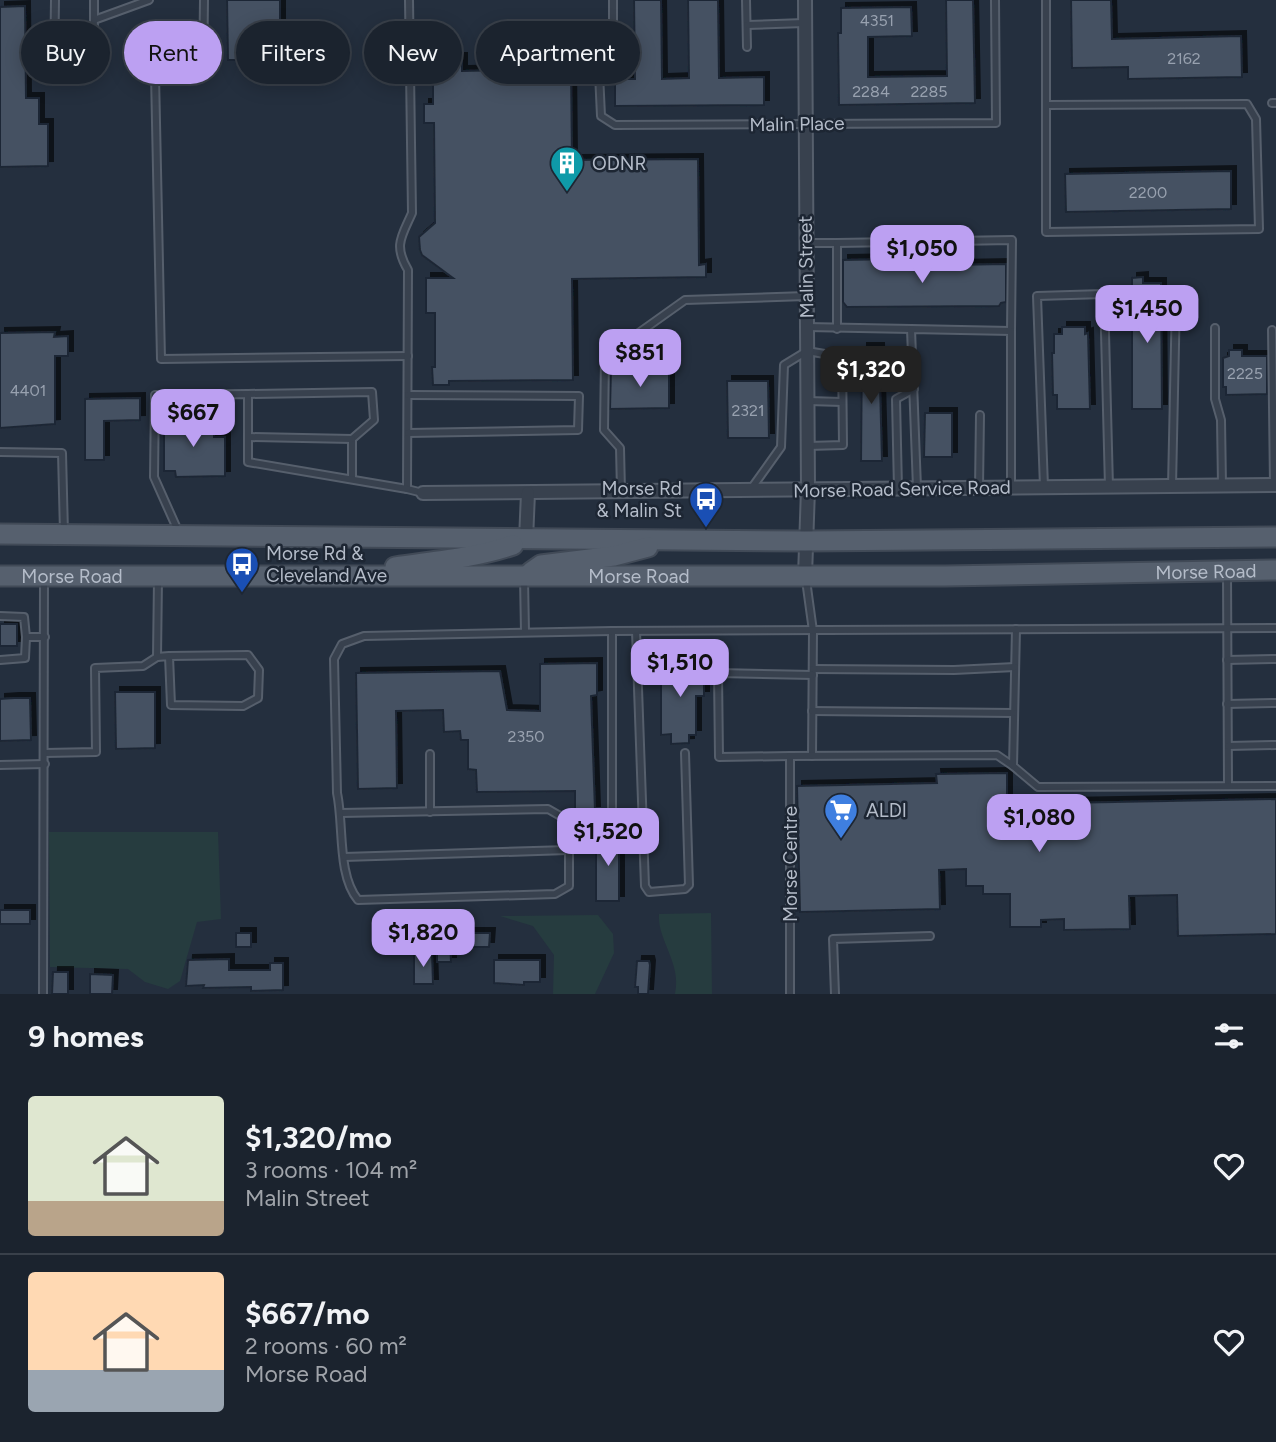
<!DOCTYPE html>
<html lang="en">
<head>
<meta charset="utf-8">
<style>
  :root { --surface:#1b232e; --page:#282f3a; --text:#f1f3f6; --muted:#a0a4aa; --line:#39404a; --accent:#bca0f2 }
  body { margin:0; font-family:Figtree,sans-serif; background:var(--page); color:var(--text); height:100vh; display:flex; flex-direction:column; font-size:26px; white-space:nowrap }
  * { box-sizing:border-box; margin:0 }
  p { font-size:23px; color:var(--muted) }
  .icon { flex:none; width:38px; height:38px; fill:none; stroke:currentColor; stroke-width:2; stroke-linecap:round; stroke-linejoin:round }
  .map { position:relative; height:994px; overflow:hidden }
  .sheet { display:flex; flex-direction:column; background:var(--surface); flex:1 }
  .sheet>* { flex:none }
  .hud { position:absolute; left:21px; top:21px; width:700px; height:63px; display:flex; gap:14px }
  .price { position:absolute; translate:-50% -60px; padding:0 16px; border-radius:14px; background:var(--accent); color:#111; font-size:23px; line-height:46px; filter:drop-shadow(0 2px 4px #0008) }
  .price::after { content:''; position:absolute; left:50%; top:42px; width:21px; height:16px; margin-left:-10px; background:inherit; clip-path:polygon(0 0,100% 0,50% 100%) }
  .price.selected { background:#222; color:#fff }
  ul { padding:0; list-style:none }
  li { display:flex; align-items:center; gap:21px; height:175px; padding:0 28px }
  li+li { border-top:2px solid var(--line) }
  li span { display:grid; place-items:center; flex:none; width:196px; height:140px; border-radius:7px; color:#555 }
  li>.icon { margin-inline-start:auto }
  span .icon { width:84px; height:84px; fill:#fffc; stroke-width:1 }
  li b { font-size:30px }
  h2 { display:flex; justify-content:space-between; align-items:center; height:84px; padding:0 28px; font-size:30px }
  .chip { padding:0 24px; border-radius:32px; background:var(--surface); box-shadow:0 4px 18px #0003,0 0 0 2px var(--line); font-size:24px; line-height:63px }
  .chip.selected { background:var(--accent); color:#111 }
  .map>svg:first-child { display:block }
  .green { fill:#263c3f }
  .building { fill:#455162; stroke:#1f2835; stroke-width:2; filter:url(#shadow) }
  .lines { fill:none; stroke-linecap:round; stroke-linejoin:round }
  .service-casing { stroke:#565f6c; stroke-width:10 }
  .minor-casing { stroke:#565f6c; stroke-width:16 }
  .primary-casing { stroke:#414a57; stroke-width:23 }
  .service { stroke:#38414e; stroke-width:6 }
  .minor { stroke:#38414e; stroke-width:12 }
  .primary { stroke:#56606e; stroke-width:19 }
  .labels { text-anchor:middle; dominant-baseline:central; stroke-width:5; stroke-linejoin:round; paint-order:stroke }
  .number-label { font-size:16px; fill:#98a1af }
  .street-label { font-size:19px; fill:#b4bcc9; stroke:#1d2633 }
  .poi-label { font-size:19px; fill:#b4bcc9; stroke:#1d2633; text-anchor:start }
</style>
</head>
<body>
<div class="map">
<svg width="1276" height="994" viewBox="0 0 1276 994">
  <defs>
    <filter id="shadow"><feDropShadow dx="5" dy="-5" stdDeviation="0" flood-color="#0009"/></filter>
  </defs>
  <rect width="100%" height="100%" fill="#242f3e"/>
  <g class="green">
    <path d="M 49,832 L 218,832 L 221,919 L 197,922 L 180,981 L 168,989 L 145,982 L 128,969 L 50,967 Z"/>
    <path d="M 711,913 L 712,994 L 675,994 C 682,963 657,940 659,914 Z"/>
    <path d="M 598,915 L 613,934 L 614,953 L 595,994 L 553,994 L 554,955 L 533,926 L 500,916 Z"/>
  </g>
  <g class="building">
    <path d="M 227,0 L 280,0 L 280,60 L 228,60 Z"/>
    <path d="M 634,0 L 661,0 L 662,79 L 689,78 L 688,0 L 718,0 L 719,78 L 764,77 L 764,105 L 615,106 L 615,79 L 635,79 Z"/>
    <path d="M 946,0 L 973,0 L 975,103 L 839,105 L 838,33 L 841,33 L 841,8 L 911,7 L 912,36 L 868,37 L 868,77 L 947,76 Z"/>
    <path d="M 1071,0 L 1111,0 L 1112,39 L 1241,36 L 1242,77 L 1128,79 L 1128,67 L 1072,68 Z"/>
    <path d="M 25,6 L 26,98 L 39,98 L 39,124 L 48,124 L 48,166 L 0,167 L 0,7 Z"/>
    <path d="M 507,28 L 526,28 L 527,71 L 571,70 L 572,160 L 698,159 L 699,265 L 706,264 L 706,277 L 572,279 L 573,380 L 449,381 L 449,385 L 433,385 L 432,367 L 435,367 L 435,313 L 426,313 L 426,278 L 453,278 L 422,255 L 420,250 L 419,237 L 435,223 L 434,123 L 424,123 L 424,104 L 433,104 L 433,71 L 440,71 L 440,58 L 462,58 L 462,71 L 508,70 Z"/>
    <path d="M 1231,171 L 1231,209 L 1066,212 L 1065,174 Z"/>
    <path d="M 896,259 L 896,266 L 1006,264 L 1006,302 L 1001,303 L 999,306 L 847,307 L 843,302 L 843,260 Z"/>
    <path d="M 1143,277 L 1143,283 L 1161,283 L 1162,409 L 1132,409 L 1132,278 Z"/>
    <path d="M 1062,327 L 1085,327 L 1085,334 L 1088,333 L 1090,409 L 1057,409 L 1057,395 L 1053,395 L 1052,353 L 1054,353 L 1054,334 L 1062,334 Z"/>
    <path d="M 55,332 L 54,337 L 68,336 L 68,356 L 55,356 L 55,424 L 0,428 L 0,333 Z"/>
    <path d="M 862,348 L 879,348 L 882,461 L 861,461 Z"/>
    <path d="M 1229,350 L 1242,350 L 1242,356 L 1267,356 L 1267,394 L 1226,395 L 1226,387 L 1223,387 L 1223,358 L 1229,356 Z"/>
    <path d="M 669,368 L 669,408 L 610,409 L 611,369 Z"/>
    <path d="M 727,381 L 768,381 L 769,438 L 728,438 Z"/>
    <path d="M 140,398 L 140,420 L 104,421 L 104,460 L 85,460 L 85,399 Z"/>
    <path d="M 925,413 L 952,413 L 952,457 L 924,457 Z"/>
    <path d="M 164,420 L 214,420 L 214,437 L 225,437 L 225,476 L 176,477 L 175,471 L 164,471 Z"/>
    <rect x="0" y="624" width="17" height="22"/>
    <path d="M 661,661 L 695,661 L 695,667 L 704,667 L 704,696 L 696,696 L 696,735 L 689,735 L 689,743 L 671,744 L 671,734 L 661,735 Z"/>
    <path d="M 597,663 L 597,695 L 591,696 L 595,811 L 575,812 L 575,791 L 477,792 L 476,770 L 468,769 L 468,740 L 461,740 L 460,731 L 444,732 L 443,710 L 396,711 L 397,788 L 358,789 L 356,673 L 500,671 L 507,710 L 540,711 L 540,664 Z"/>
    <path d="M 115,692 L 155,692 L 155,748 L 116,749 Z"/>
    <path d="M 14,698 L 30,698 L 31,740 L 0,741 L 0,699 Z"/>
    <path d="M 1007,773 L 1007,804 L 1276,799 L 1276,934 L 1178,936 L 1177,895 L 1129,896 L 1130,929 L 1064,930 L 1064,919 L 1041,920 L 1041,927 L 1010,927 L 1010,894 L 983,894 L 983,886 L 966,886 L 966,869 L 939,870 L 940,909 L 800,912 L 797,786 L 937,783 L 936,774 Z"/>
    <rect x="596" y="835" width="23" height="66"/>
    <rect x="0" y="910" width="30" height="14"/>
    <rect x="236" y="933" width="15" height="14"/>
    <path d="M 468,933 L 490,933 L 489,947 L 461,947 L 461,935 L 468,935 Z"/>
    <path d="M 437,940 L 450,940 L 451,962 L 437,962 Z"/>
    <path d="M 432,953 L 433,984 L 414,984 L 414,954 Z"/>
    <path d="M 229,959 L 229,970 L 270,970 L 270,963 L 283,963 L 283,990 L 251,991 L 251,987 L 203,988 L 204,985 L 186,986 L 188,960 Z"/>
    <path d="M 494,960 L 540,960 L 540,982 L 524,982 L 524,985 L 494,983 Z"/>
    <path d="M 637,961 L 649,961 L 650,965 L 648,994 L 638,994 L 638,987 L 635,987 Z"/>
    <path d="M 53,972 L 68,972 L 68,994 L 52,994 Z"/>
    <path d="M 90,974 L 113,975 L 112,994 L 90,994 Z"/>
  </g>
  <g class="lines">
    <g class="service-casing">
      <g id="service">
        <path d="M 55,0 L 54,72 L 93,72 L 94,20 L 149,0"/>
        <path d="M 94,0 L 94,20"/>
        <path d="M 204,0 L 203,75 L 155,75 L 161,359 L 408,356"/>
        <path d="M 409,0 L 412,213 C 402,236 393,245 408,270 L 407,489 L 423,493"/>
        <path d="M 613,0 L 613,49 L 599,73 L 601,116 L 615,125 L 996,123 L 995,0"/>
        <path d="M 746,0 L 747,47"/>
        <path d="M 1046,0 L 1046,232 L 1259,229 L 1256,119 L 1247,104 L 1048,105"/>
        <path d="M 747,25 L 804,23"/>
        <path d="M 1272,103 L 1276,103"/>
        <path d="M 806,243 L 837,243 L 837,329"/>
        <path d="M 837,243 L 1012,240 L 1011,331"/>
        <path d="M 807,327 L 911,329"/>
        <path d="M 1215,328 L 1215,399 L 1221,420 L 1222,485"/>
        <path d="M 1272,330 L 1274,485"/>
        <path d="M 248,394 L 372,392 L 374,420 L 352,439 L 352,479"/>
        <path d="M 808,401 L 842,402"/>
        <path d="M 408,433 L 578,430 L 579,396 L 408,395"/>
        <path d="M 248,437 L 352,439"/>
        <path d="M 0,452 L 62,453 L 64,533"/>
        <path d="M 1172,486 L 1176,298"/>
        <path d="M 1044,487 L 1037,296 L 1104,294 L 1109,487"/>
        <path d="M 917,488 L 911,329 L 1011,331 L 1011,486"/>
        <path d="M 979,488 L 980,415"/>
        <path d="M 751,489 L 781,447 L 784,365 L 807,351 L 842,357 L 843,445 L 808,446"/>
        <path d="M 898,489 L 896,399 L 914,389"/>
        <path d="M 621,491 L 620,448 L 604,430 L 605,357 L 685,300 L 806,296"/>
        <path d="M 179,533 L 154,477 L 155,395 L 248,394 L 248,462 L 407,489"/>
        <path d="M 1227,572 L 1228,786"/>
        <path d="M 524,578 L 525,632"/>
        <path d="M 806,580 L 813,631 L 812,756"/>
        <path d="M 0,616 L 24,617 L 26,637"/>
        <path d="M 1016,629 L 1013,766 L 1038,787 L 1276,786"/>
        <path d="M 636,631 L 645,886 L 649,892 L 685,889 L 689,885 L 685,753"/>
        <path d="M 157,657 L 169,656 L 248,655 L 259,670 L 258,698 L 243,706 L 171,705 L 169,656"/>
        <path d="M 0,660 L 25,658 L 26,637 L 45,637"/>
        <path d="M 1227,660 L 1276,659"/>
        <path d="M 813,669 L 954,670 L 1015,667"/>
        <path d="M 1227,704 L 1276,703"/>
        <path d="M 812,711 L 1014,713"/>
        <path d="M 1228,746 L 1276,745"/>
        <path d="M 45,753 L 96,752 L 95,668 L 143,666 L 157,657 L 158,579"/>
        <path d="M 430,754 L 430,812"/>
        <path d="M 790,756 L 719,757 L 718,673 L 813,675"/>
        <path d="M 0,765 L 45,764"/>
        <path d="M 341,813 L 548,809 L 569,821 L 602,820 L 612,811 L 612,631"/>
        <path d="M 569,821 L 569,886 L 555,894 L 358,900 C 337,875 344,825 337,793 L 334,659 L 342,644 L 364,636 L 612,631 L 1276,628"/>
        <path d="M 344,857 L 568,850"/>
        <path d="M 43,994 L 44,578"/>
        <path d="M 790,994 L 790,756 L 997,755 L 1013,766"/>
        <path d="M 835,994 L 833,939 L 930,936"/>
      </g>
    </g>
    <g class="minor-casing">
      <g id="minor">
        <path d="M 805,0 L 808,489 L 805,576"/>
        <path d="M 423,493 L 1276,485"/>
        <path d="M 526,540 L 528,493"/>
      </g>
    </g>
    <g class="primary-casing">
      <g id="primary">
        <path d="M 0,534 L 805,541 L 1276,537"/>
        <path d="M 395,567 C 435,561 475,558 513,545"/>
        <path d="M 531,572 L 541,565 L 614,556 L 648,547"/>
        <path id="s1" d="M 0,576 L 945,576 L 1276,570"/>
      </g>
    </g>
    <use href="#service" class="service"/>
    <use href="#minor" class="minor"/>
    <use href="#primary" class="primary"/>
  </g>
  <defs>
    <g id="building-pin" transform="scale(1.75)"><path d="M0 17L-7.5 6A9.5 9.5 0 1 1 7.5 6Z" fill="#0f9aa8" stroke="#1d2633"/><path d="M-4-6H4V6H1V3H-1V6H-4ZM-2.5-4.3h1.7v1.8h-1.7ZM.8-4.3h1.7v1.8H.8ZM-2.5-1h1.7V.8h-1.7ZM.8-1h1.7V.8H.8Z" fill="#fff"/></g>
    <g id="bus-pin" transform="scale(1.75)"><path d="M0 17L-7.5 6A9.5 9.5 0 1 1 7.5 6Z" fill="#1a4fb4" stroke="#1d2633"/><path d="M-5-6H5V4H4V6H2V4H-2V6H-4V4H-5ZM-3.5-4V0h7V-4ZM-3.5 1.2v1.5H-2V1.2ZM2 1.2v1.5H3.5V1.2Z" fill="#fff"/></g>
    <g id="supermarket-pin" transform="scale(1.75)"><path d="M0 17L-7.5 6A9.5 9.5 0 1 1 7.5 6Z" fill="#3f7fe0" stroke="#1d2633"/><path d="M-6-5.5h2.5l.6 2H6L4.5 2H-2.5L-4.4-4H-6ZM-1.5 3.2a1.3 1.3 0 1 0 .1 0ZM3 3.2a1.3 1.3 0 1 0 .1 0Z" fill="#fff"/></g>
  </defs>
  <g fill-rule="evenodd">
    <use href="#building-pin" x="567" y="163"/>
    <use href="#bus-pin" x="706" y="499"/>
    <use href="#bus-pin" x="242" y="564"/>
    <use href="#supermarket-pin" x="841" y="810"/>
  </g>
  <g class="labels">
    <g class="number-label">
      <text x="877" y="20">4351</text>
      <text x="1184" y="58">2162</text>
      <text x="871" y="91">2284</text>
      <text x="929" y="91">2285</text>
      <text x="1148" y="192">2200</text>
      <text x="1245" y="373">2225</text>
      <text x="28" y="390">4401</text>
      <text x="748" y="410">2321</text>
      <text x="526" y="736">2350</text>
    </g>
    <g class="street-label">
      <text transform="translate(797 124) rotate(-1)">Malin Place</text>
      <text transform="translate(806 267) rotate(-91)">Malin Street</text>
      <text transform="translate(902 489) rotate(-1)">Morse Road Service Road</text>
      <text stroke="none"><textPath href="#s1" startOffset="1206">Morse Road</textPath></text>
      <text stroke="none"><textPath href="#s1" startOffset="72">Morse Road</textPath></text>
      <text stroke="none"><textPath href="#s1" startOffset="639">Morse Road</textPath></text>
      <text transform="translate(790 864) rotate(-90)">Morse Centre</text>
    </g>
    <g class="poi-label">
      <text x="592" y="163">ODNR</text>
      <text x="682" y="488" text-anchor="end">Morse Rd<tspan x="682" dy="22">&amp; Malin St</tspan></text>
      <text x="266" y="553">Morse Rd &amp;<tspan x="266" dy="22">Cleveland Ave</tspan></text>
      <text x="866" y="810">ALDI</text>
    </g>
  </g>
</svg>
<b class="price" style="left:922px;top:285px">$1,050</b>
<b class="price" style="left:1147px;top:345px">$1,450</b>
<b class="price" style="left:640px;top:389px">$851</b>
<b class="price selected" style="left:871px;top:406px">$1,320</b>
<b class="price" style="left:193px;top:449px">$667</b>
<b class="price" style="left:680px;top:699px">$1,510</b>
<b class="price" style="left:1039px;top:854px">$1,080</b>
<b class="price" style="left:608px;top:868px">$1,520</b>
<b class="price" style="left:423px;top:969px">$1,820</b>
<div class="hud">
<a class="chip">Buy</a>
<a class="chip selected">Rent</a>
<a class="chip">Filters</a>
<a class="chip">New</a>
<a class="chip">Apartment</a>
</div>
</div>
<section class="sheet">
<h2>9 homes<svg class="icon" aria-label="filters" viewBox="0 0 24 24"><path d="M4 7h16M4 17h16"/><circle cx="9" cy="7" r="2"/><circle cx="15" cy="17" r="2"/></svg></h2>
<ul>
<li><span style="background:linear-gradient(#dfe7d0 75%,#b9a48a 0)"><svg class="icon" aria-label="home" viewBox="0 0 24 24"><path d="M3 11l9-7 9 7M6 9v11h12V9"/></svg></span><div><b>$1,320/mo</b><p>3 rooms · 104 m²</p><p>Malin Street</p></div><svg class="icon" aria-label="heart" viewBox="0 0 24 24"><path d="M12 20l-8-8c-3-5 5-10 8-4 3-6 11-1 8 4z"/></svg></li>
<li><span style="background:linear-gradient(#ffd9b3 70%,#9aa5b1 0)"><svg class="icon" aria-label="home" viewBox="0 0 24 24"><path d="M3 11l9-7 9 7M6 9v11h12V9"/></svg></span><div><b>$667/mo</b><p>2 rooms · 60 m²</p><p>Morse Road</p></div><svg class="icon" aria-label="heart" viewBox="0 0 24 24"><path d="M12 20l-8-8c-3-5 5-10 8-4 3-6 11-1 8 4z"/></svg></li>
</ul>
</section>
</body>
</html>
